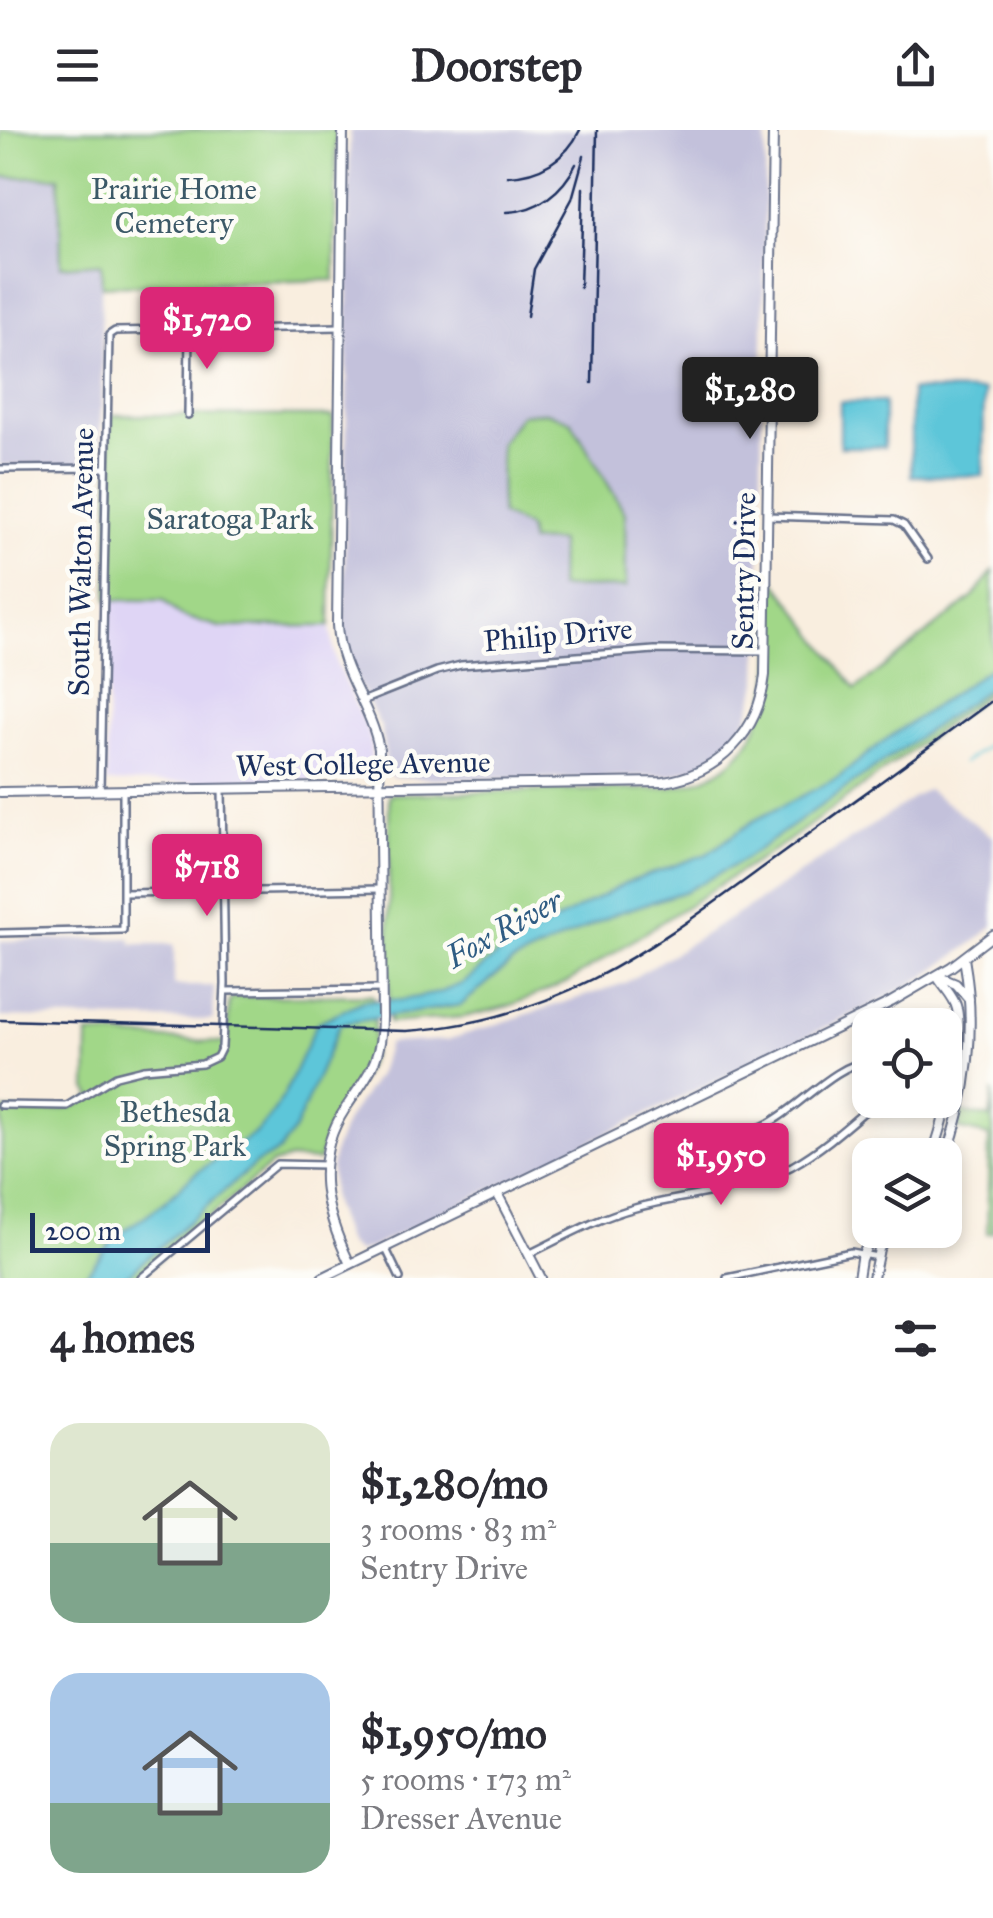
<!DOCTYPE html>
<html lang="en">
<head>
<meta charset="utf-8">
<style>
  :root { --surface:#fff; --page:#f7f7f7; --text:#2b2b33; --muted:#7c7c81; --accent:#db2777 }
  body { margin:0; font-family:"IM FELL Great Primer",serif; background:var(--page); color:var(--text); height:100vh; display:flex; flex-direction:column; font-size:38px; white-space:nowrap }
  * { box-sizing:border-box; margin:0 }
  p { font-size:32px; color:var(--muted) }
  .icon { flex:none; width:55px; height:55px; fill:none; stroke:currentColor; stroke-width:2; stroke-linecap:round; stroke-linejoin:round }
  .map { position:relative; height:1148px; overflow:hidden }
  .side { display:flex; flex-direction:column; background:var(--surface); flex:1 }
  .side>* { flex:none }
  .fabs { position:absolute; left:852px; top:878px; display:grid; gap:20px }
  .fabs a { display:grid; place-items:center; width:110px; height:110px; border-radius:20px; background:var(--surface); box-shadow:0 5px 15px #0003; font-size:50px }
  .scale { position:absolute; left:30px; bottom:25px; width:180px; box-sizing:border-box; padding-left:10px; border:5px solid #1b2f5e; border-top:0; font-size:28px; line-height:35px; white-space:nowrap; color:#1b2f5e; -webkit-text-stroke:8px #fdfcf7; paint-order:stroke }
  .price { position:absolute; translate:-50% -85px; padding:0 22px; border-radius:10px; background:var(--accent); color:#fff; font-size:32px; line-height:65px; filter:drop-shadow(0 2px 5px #0008) }
  .price::after { content:''; position:absolute; left:50%; top:60px; width:30px; height:22px; margin-left:-15px; background:inherit; clip-path:polygon(0 0,100% 0,50% 100%) }
  .price.on { background:#222; color:#fff }
  ul { padding:0; list-style:none }
  li { display:flex; align-items:center; gap:30px; height:250px; padding:0 50px }
  li span { display:grid; place-items:center; flex:none; width:280px; height:200px; border-radius:30px; color:#555 }
  li>.icon { margin-inline-start:auto }
  span .icon { width:120px; height:120px; fill:#fffc; stroke-width:1 }
  li b { font-size:42px }
  h2 { display:flex; justify-content:space-between; align-items:center; height:120px; padding:0 50px; font-size:42px }
  header { display:flex; justify-content:space-between; align-items:center; height:130px; padding:0 50px; background:var(--surface); font-size:45px; font-weight:700 }
  .map>svg:first-child { display:block }
  .built { fill:#dfd5f5 }
  .industrial { fill:#c3c1db }
  .green { fill:#a1d788; stroke:#5e8373; stroke-width:2.5 }
  .water { fill:#5dc6d9; stroke:#3c7a9c; stroke-width:2.5 }
  .lines { fill:none; stroke-linecap:round; stroke-linejoin:round }
  .stream { stroke:#5dc6d9; stroke-width:2.5 }
  .minor-casing { stroke:#69728b; stroke-width:10 }
  .tertiary-casing { stroke:#69728b; stroke-width:12 }
  .secondary-casing { stroke:#69728b; stroke-width:12 }
  .minor { stroke:#fff; stroke-width:5 }
  .tertiary { stroke:#fff; stroke-width:8 }
  .secondary { stroke:#fff; stroke-width:8 }
  .rail { stroke:#1b2f5e; stroke-width:2.5 }
  .labels { text-anchor:middle; dominant-baseline:central; stroke-width:9; stroke-linejoin:round; paint-order:stroke }
  .park-label { font-size:30px; fill:#3c5968; stroke:#fdfcf7 }
  .street-label { font-size:30px; fill:#1b2f5e; stroke:#fdfcf7 }
  .water-label { font-size:32px; font-style:italic; fill:#2f5c83; stroke:#fdfcf7 }
</style>
</head>
<body>
<header><svg class="icon" aria-label="menu" viewBox="0 0 24 24"><path d="M4 6h16M4 12h16M4 18h16"/></svg>Doorstep<svg class="icon" aria-label="share" viewBox="0 0 24 24"><path d="M12 15V3M7 8l5-5 5 5M5 13v7h14v-7"/></svg></header>
<div class="map">
<svg width="993" height="1148" viewBox="0 0 993 1148">
  <rect width="100%" height="100%" fill="#fdfcf7"/>
  <filter id="ink" filterUnits="userSpaceOnUse"><feTurbulence type="fractalNoise" baseFrequency=".01" numOctaves="2"/><feDisplacementMap in="SourceGraphic" scale="20" xChannelSelector="R" yChannelSelector="G"/><feConvolveMatrix kernelMatrix="1 2 1 2 8 2 1 2 1" color-interpolation-filters="sRGB"/></filter>
  <filter id="wash" filterUnits="userSpaceOnUse"><feTurbulence type="fractalNoise" baseFrequency=".0048" numOctaves="4" result="noise"/><feDisplacementMap in="SourceGraphic" scale="40" xChannelSelector="R" yChannelSelector="G"/><feGaussianBlur stdDeviation="2.25" result="paint"/><feColorMatrix in="noise" values="0 0 0 0 0 0 0 0 0 0 0 0 0 0 0 0 0 1.4 0 .05"/><feComposite in="paint" operator="in"/></filter>
  <g filter="url(#wash)">
    <rect width="100%" height="100%" fill="#f9eedf"/>
    <path class="built" d="M 108,470 L 163,470 L 180,486 L 220,497 L 330,496 L 336,533 L 370,606 L 372,644 L 368,647 L 307,651 L 107,653 Z"/>
    <g class="industrial">
      <path d="M 350,0 L 766,0 L 758,553 L 748,587 L 738,603 L 713,628 L 697,637 L 671,645 L 600,648 L 454,649 L 394,647 L 388,644 L 381,597 L 351,538 L 344,508 Z"/>
      <path d="M 0,47 L 59,47 L 61,136 L 101,133 L 102,265 L 98,334 L 0,335 Z"/>
      <path d="M 927,659 L 993,707 L 993,796 L 977,810 L 926,846 L 874,874 L 370,1118 L 357,1122 L 347,1114 L 332,1070 L 331,1039 L 334,1021 L 346,991 L 379,943 L 388,913 L 447,910 L 625,853 L 755,773 Z"/>
      <path d="M 130,808 L 132,814 L 174,814 L 174,856 L 214,856 L 213,890 L 0,887 L 0,811 Z"/>
    </g>
    <g class="green">
      <path d="M 0,0 L 336,0 L 335,150 L 102,156 L 101,133 L 61,136 L 59,47 L 0,47 Z"/>
      <path d="M 546,282 L 571,291 L 625,383 L 626,457 L 559,458 L 560,411 L 530,412 L 528,398 L 501,384 L 500,313 L 521,284 Z"/>
      <path d="M 110,285 L 333,286 L 330,496 L 220,497 L 180,486 L 163,470 L 108,470 Z"/>
      <path d="M 993,441 L 993,560 L 788,711 L 568,852 L 509,876 L 464,887 L 389,893 L 389,664 L 657,659 C 782,648 772,542 773,448 L 856,559 L 973,467 Z"/>
      <path d="M 371,865 L 376,870 L 372,925 L 360,950 L 329,995 L 319,1031 L 290,1029 L 272,1034 L 137,1148 L 0,1148 L 2,980 C 35,981 65,987 92,966 L 87,959 L 88,904 L 227,913 L 229,871 L 234,867 Z"/>
      <path d="M 993,961 L 993,1103 L 987,1103 L 989,1006 L 958,999 L 961,982 L 990,988 Z"/>
    </g>
    <g class="water">
      <path d="M 911,260 L 984,261 L 983,346 L 911,346 Z"/>
      <rect x="840" y="272" width="44" height="45"/>
      <path d="M 993,536 L 993,555 L 742,731 L 686,761 L 617,783 L 511,833 L 461,875 L 340,894 L 295,999 L 279,1021 L 255,1034 L 124,1148 L 83,1148 L 115,1107 L 165,1072 L 193,1045 L 254,1004 L 269,989 L 284,965 L 317,893 L 363,871 L 402,870 L 439,863 L 464,853 L 503,820 L 539,800 L 626,753 L 707,724 L 753,691 L 839,647 L 881,613 Z"/>
    </g>
    <g class="lines">
      <path class="stream" d="M 963,633 L 993,612"/>
    </g>
  </g>
  <g filter="url(#ink)">
    <g class="lines">
      <g class="minor-casing">
        <g id="minor">
          <path d="M 188,285 L 189,199"/>
          <path d="M 0,339 L 105,338"/>
          <path d="M 767,386 L 894,390 L 904,395 L 928,429"/>
          <path d="M 362,571 L 437,541 L 461,535 L 654,520 L 765,521"/>
          <path d="M 100,660 L 109,205 L 115,201 L 341,197"/>
          <path d="M 124,763 L 381,759"/>
          <path d="M 0,803 L 123,800 L 123,660"/>
          <path d="M 225,861 L 382,859"/>
          <path d="M 0,975 L 67,976 L 116,946 L 144,939 L 202,934 L 217,927 L 222,917 L 225,854 L 222,659"/>
          <path d="M 715,1062 L 707,1022 L 711,1015 C 726,1005 746,1004 763,996 C 797,981 833,934 870,931"/>
          <path d="M 902,1110 L 920,1100"/>
          <path d="M 385,1117 L 400,1148"/>
          <path d="M 529,1124 C 564,1107 597,1088 635,1078 C 688,1064 743,1062 792,1036 C 824,1018 851,993 878,970"/>
          <path d="M 141,1148 L 277,1034 L 325,1035"/>
          <path d="M 727,1148 L 851,1122 L 877,1127"/>
        </g>
      </g>
      <g class="tertiary-casing">
        <g id="tertiary">
          <path d="M 343,0 L 337,495 C 339,542 371,575 379,619 L 382,887 C 382,932 368,944 345,979 C 311,1031 325,1082 350,1134"/>
          <path d="M 0,662 L 664,652 C 720,643 759,602 765,545 L 773,0"/>
          <path d="M 932,1025 C 944,994 964,911 957,879 C 955,867 943,857 937,846"/>
          <path d="M 945,1029 C 969,965 976,895 964,828"/>
          <path d="M 497,1063 L 541,1148"/>
          <path d="M 858,1148 L 861,1129 L 874,1100"/>
          <path d="M 873,1148 L 879,1119 L 890,1100"/>
        </g>
      </g>
      <g class="secondary-casing">
        <g id="secondary">
          <path d="M 937,846 L 956,854 L 969,869"/>
          <path d="M 322,1148 L 891,872 L 951,837 L 993,805"/>
        </g>
      </g>
      <use href="#minor" class="minor"/>
      <use href="#tertiary" class="tertiary"/>
      <use href="#secondary" class="secondary"/>
      <g class="rail">
        <path d="M 507,46 C 540,45 566,29 580,0"/>
        <path d="M 507,82 C 538,81 563,61 576,34"/>
        <path d="M 580,158 L 583,58"/>
        <path d="M 527,186 L 534,139 L 572,69 L 584,26"/>
        <path d="M 592,253 L 597,0"/>
        <path d="M 0,890 L 406,901 C 564,891 661,811 784,722 C 854,671 924,621 993,570"/>
      </g>
    </g>
  </g>
  <g class="labels">
    <g class="park-label">
      <text x="174" y="59">Prairie Home<tspan x="174" dy="34">Cemetery</tspan></text>
      <text x="230" y="389">Saratoga Park</text>
      <text x="175" y="982">Bethesda<tspan x="175" dy="34">Spring Park</tspan></text>
    </g>
    <g class="street-label">
      <text transform="translate(81 432) rotate(-89)">South Walton Avenue</text>
      <text transform="translate(744 441) rotate(-89)">Sentry Drive</text>
      <text transform="translate(558 505) rotate(-5)">Philip Drive</text>
      <text transform="translate(363 634) rotate(-1)">West College Avenue</text>
    </g>
    <g class="water-label">
      <text transform="translate(504 799) rotate(-29)">Fox River</text>
    </g>
  </g>
</svg>
<div class="fabs">
<a><svg class="icon" aria-label="locate" viewBox="0 0 24 24"><circle cx="12" cy="12" r="6"/><path d="M12 2v4M12 18v4M2 12h4M18 12h4"/></svg></a>
<a><svg class="icon" aria-label="layers" viewBox="0 0 24 24"><path d="M12 4l9 5-9 5-9-5zM3 14l9 5 9-5"/></svg></a>
</div>
<div class="scale">200 m</div>
<b class="price" style="left:207px;top:242px">$1,720</b>
<b class="price on" style="left:750px;top:312px">$1,280</b>
<b class="price" style="left:207px;top:789px">$718</b>
<b class="price" style="left:721px;top:1078px">$1,950</b>
</div>
<section class="side">
<h2>4 homes<svg class="icon" aria-label="filters" viewBox="0 0 24 24"><path d="M4 7h16M4 17h16"/><circle cx="9" cy="7" r="2"/><circle cx="15" cy="17" r="2"/></svg></h2>
<ul>
<li><span style="background:linear-gradient(#dfe7d0 60%,#7fa58c 0)"><svg class="icon" aria-label="home" viewBox="0 0 24 24"><path d="M3 11l9-7 9 7M6 9v11h12V9"/></svg></span><div><b>$1,280/mo</b><p>3 rooms · 83 m²</p><p>Sentry Drive</p></div></li>
<li><span style="background:linear-gradient(#a9c7e8 65%,#7fa58c 0)"><svg class="icon" aria-label="home" viewBox="0 0 24 24"><path d="M3 11l9-7 9 7M6 9v11h12V9"/></svg></span><div><b>$1,950/mo</b><p>5 rooms · 173 m²</p><p>Dresser Avenue</p></div></li>
</ul>
</section>
</body>
</html>
